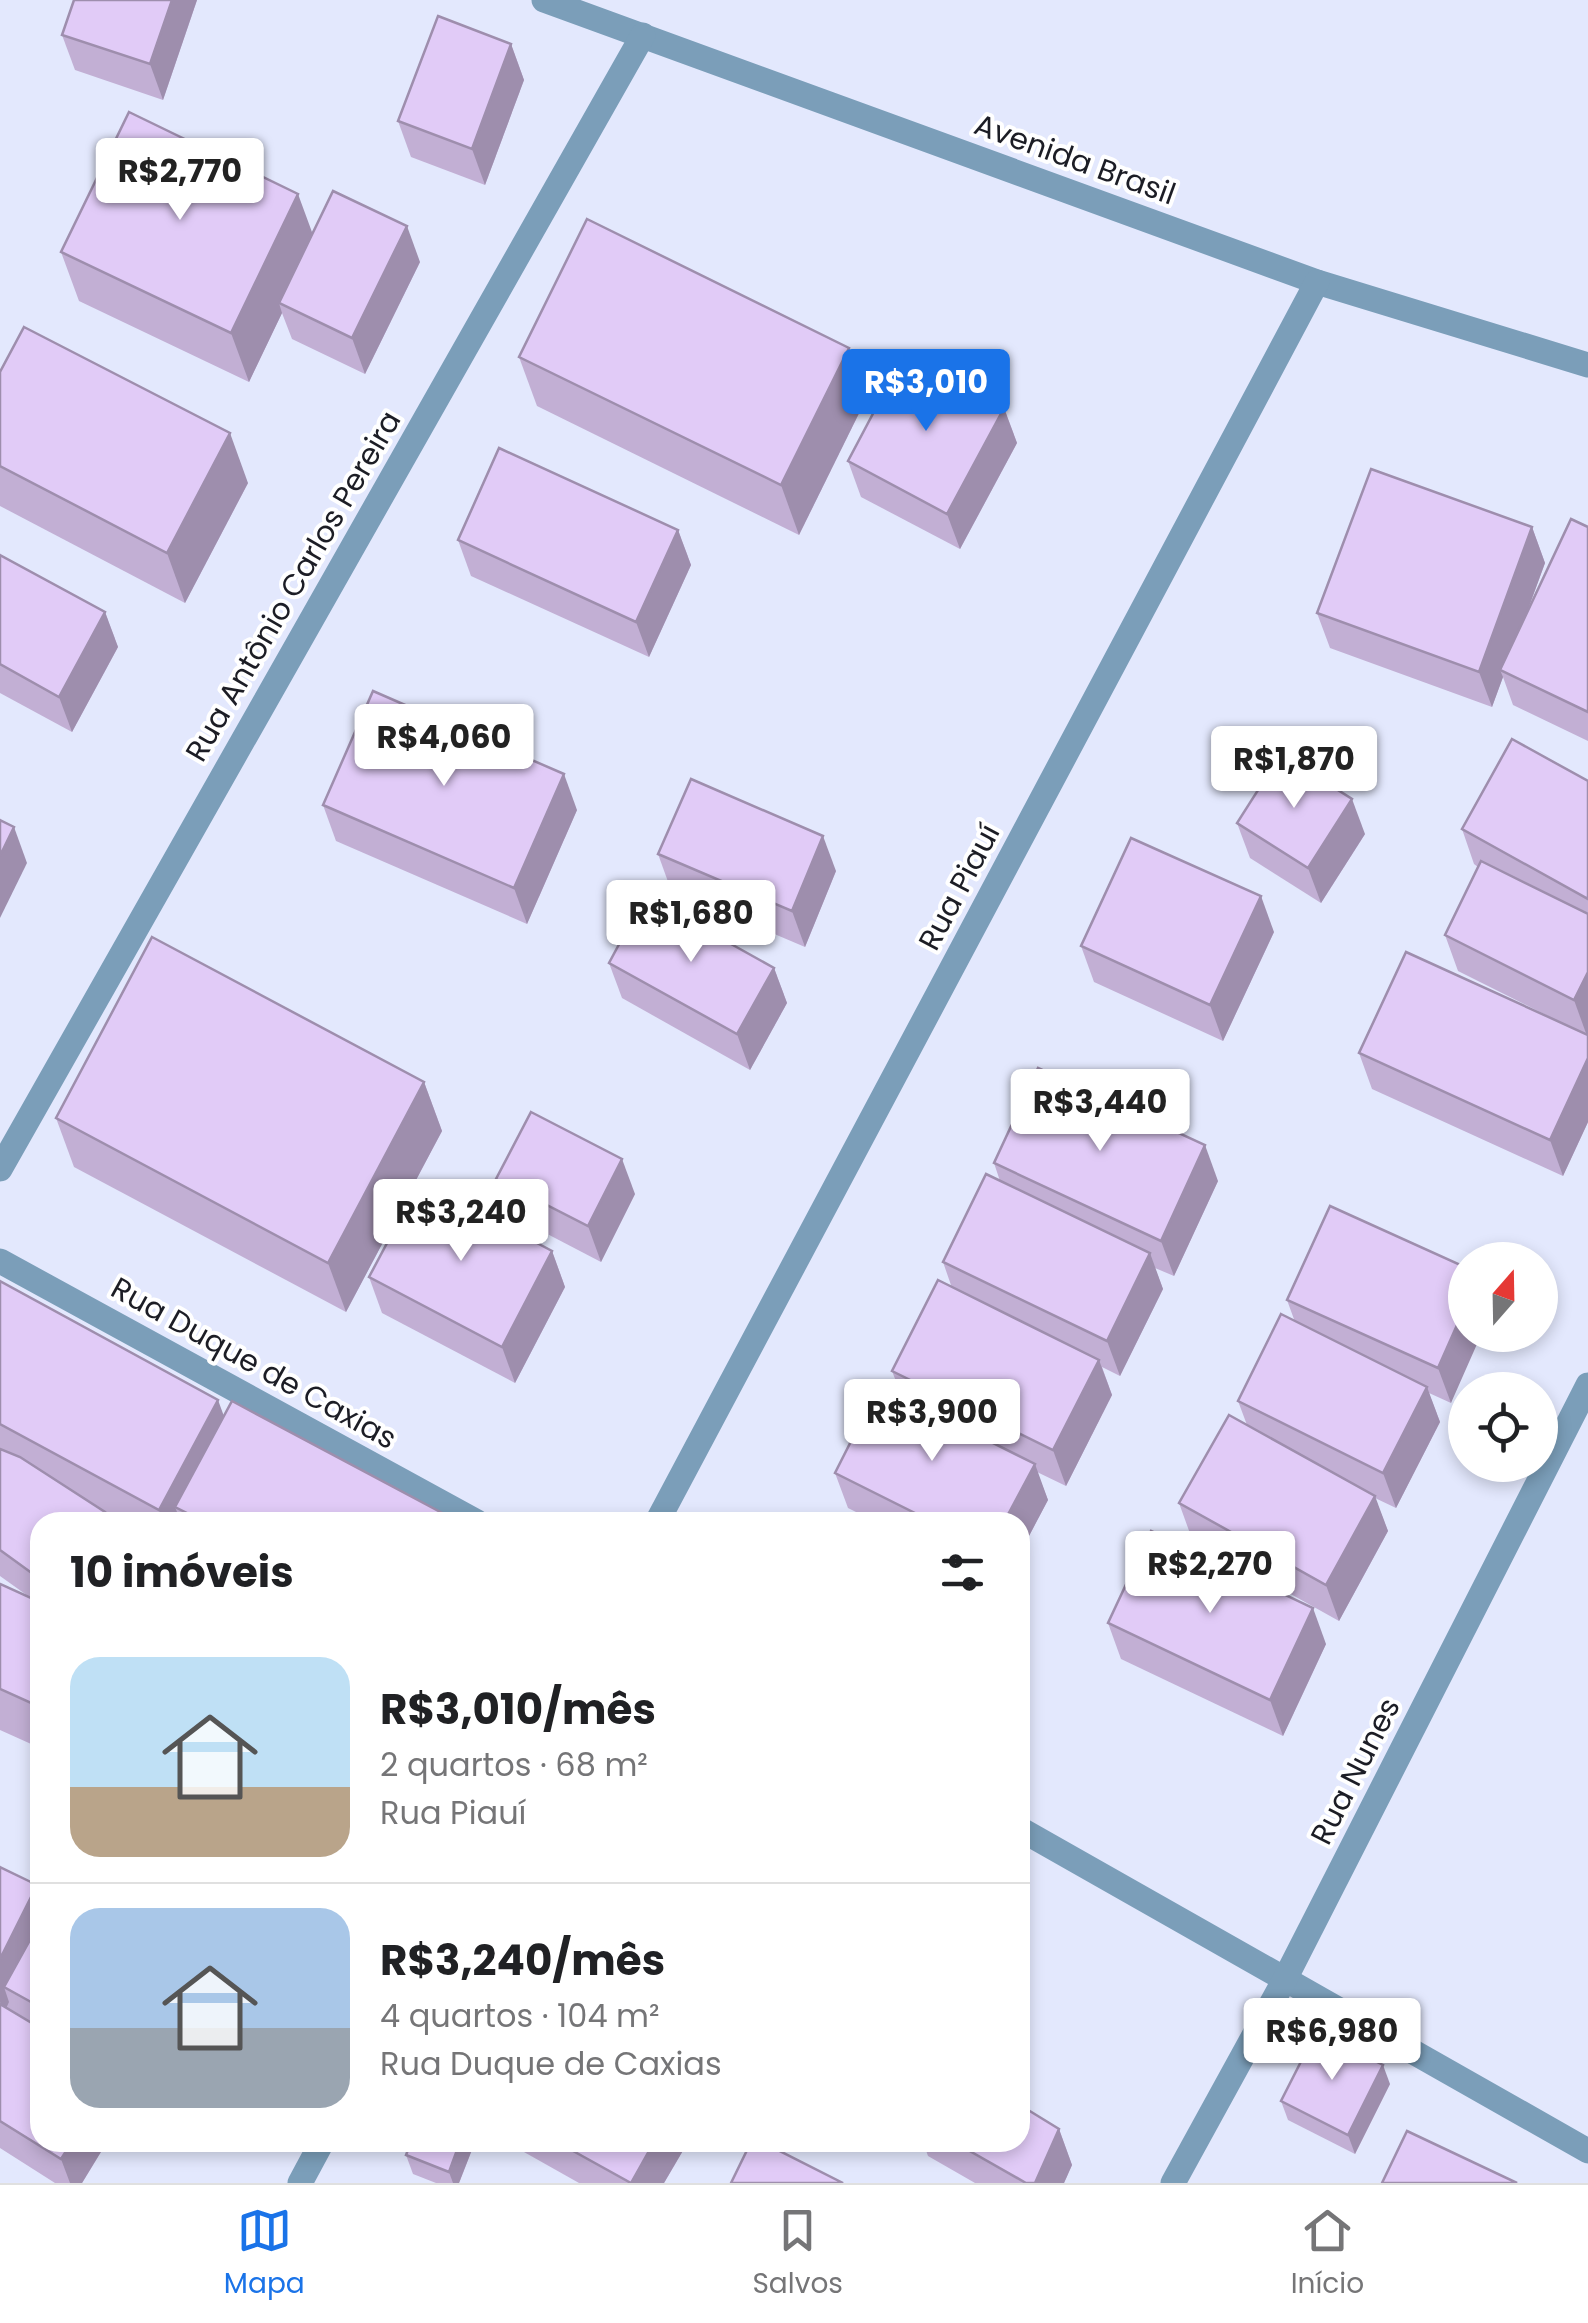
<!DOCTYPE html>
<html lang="pt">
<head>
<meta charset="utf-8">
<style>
  :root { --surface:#fff; --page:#f2f2f2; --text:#202124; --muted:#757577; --line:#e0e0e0; --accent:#1a73e8 }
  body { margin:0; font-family:Poppins,sans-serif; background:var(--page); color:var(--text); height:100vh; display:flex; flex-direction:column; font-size:38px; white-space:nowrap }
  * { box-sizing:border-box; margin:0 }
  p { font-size:32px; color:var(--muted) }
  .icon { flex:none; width:55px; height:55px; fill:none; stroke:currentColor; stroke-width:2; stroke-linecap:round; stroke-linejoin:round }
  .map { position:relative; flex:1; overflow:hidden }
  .sheet { position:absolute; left:30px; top:1512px; width:1000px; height:640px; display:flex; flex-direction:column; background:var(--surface); border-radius:30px; box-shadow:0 5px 15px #0003 }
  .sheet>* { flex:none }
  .needle { width:65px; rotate:20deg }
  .buttons { position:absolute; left:1448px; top:1242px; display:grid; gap:20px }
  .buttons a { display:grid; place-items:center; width:110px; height:110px; border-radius:50%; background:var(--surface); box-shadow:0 5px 15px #0003; font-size:50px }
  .price { position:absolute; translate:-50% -85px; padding:0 22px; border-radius:10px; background:#fff; color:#222; font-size:32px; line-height:65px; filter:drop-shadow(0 2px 5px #0008) }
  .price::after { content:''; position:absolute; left:50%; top:60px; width:30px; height:22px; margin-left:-15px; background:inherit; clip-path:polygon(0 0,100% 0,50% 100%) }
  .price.selected { background:var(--accent); color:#fff }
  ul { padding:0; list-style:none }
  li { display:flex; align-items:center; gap:30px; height:250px; padding:0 40px }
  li+li { border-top:2px solid var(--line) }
  li span { display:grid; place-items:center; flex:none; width:280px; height:200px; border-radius:30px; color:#555 }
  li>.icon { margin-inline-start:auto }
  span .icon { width:120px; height:120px; fill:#fffc; stroke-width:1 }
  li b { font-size:42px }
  h2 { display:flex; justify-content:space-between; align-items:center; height:120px; padding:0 40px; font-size:42px }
  .dock { display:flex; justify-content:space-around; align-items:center; height:140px; border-top:2px solid var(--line); background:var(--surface); font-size:28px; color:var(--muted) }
  .dock a { display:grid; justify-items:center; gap:5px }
  .dock .selected { color:var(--accent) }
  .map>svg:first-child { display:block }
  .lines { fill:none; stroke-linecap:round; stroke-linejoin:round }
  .minor { stroke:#7b9eb9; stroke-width:25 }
  .wall { fill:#c2afd4 }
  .shaded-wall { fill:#9e8ead }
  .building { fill:#e1cbf7; stroke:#9e8ead; stroke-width:2.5 }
  .labels { text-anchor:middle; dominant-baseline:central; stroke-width:8; stroke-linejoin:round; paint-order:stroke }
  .street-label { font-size:30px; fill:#1c1d25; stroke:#fff }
</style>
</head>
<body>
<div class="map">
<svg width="1588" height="2183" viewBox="0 0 1588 2183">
  <rect width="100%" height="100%" fill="#e3e8fd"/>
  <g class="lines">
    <g class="minor">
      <path d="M 544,0 L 1317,282 L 1588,365"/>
      <path d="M 0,1169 L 643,35"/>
      <path d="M 0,1261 L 477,1522"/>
      <path d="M 657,1522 L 1317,282"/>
      <path d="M 1020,1829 L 1588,2151"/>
      <path d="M 300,2183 L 322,2142"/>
      <path d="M 1173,2183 L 1285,1979 L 1588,1385"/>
    </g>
  </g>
  <g class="wall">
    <path d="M 197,0 L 163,100 L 75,70 L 62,35 Z"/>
    <path d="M 511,44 L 524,80 L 485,185 L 411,157 L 398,121 Z"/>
    <path d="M 312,234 L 420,262 L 365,374 L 292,339 L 282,313 L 249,382 L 79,301 L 61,252 Z"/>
    <path d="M 849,348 L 867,397 L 799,535 L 537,406 L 519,357 Z"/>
    <path d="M 0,372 L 248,483 L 185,603 L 0,506 Z"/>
    <path d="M 1004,408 L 1017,443 L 960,549 L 861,497 L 848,461 Z"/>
    <path d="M 1532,527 L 1545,563 L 1524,620 L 1588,527 L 1588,741 L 1513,705 L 1503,677 L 1492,707 L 1330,648 L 1317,613 Z"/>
    <path d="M 678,530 L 691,565 L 649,657 L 471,576 L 458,540 Z"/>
    <path d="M 0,555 L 105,612 L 118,647 L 72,732 L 0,693 Z"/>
    <path d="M 1588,781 L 1588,1122 L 1563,1176 L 1372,1089 L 1359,1053 L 1552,1018 L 1458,971 L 1445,935 L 1478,867 L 1474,864 L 1462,829 Z"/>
    <path d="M 323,805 L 577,810 L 527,924 L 336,841 Z"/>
    <path d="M 1237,823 L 1365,834 L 1321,903 L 1250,858 Z"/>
    <path d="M 658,854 L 836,871 L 805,947 L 671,890 Z"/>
    <path d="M 1274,932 L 1223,1041 L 1094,982 L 1081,946 Z"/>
    <path d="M 609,963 L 774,968 L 787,1003 L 750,1070 L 622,998 Z"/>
    <path d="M 424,1082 L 442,1131 L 346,1312 L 74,1167 L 56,1118 Z"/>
    <path d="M 994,1163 L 1218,1181 L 1174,1276 L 1155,1268 L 1163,1289 L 1120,1376 L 1102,1367 L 1112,1395 L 1066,1486 L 1037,1472 L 1048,1500 L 1020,1553 L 1020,1522 L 876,1522 L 848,1508 L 835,1473 L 902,1397 L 892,1371 L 952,1288 L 943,1262 L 1000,1181 Z"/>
    <path d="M 496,1179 L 635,1194 L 601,1262 L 509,1214 Z"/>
    <path d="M 552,1251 L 565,1287 L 515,1383 L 382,1313 L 369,1277 Z"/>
    <path d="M 1465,1267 L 1451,1403 L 1429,1393 L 1440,1422 L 1396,1508 L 1375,1498 L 1388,1531 L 1339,1621 L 1192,1539 L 1179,1503 L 1247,1425 L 1238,1401 L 1295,1322 L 1287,1300 Z"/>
    <path d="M 0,1281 L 224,1415 L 444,1514 L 447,1522 L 40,1522 L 40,1769 L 38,1764 L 40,1748 L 0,1730 L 0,1584 L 28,1596 L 0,1576 Z"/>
    <path d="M 1108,1623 L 1326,1644 L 1283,1736 L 1121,1659 Z"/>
    <path d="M 0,1867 L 37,1885 L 40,1894 L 40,2142 L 107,2142 L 82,2183 L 55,2183 L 0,2148 Z"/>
    <path d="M 1390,2084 L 1355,2154 L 1288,2120 L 1281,2101 Z"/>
    <path d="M 1059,2129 L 1072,2165 L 1064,2183 L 975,2183 L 928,2156 L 923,2142 L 1020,2142 Z"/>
    <path d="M 411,2142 L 475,2142 L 459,2183 L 436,2183 L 413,2174 L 406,2155 Z"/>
    <path d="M 506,2142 L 688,2142 L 664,2183 L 579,2183 Z"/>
  </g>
  <g class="shaded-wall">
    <path d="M 172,0 L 197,0 L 163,100 L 150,64 Z"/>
    <path d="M 511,44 L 524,80 L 485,185 L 472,149 Z"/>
    <path d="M 298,194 L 316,243 L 279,303 L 282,313 L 249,382 L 231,333 Z"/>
    <path d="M 407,226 L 420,262 L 365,374 L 352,338 Z"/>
    <path d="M 849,348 L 867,397 L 799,535 L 781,485 Z"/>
    <path d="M 1004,408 L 1017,443 L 960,549 L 947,514 Z"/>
    <path d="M 230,433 L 248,483 L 185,603 L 167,553 Z"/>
    <path d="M 1532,527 L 1545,563 L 1505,672 L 1500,670 L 1503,677 L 1492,707 L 1479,672 Z"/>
    <path d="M 678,530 L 691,565 L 649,657 L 636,622 Z"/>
    <path d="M 105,612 L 118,647 L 72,732 L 59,697 Z"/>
    <path d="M 564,774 L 577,810 L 527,924 L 514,888 Z"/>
    <path d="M 1352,799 L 1365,834 L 1321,903 L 1308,868 Z"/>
    <path d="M 14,827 L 27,863 L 0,918 L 0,856 Z"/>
    <path d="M 823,836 L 836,871 L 805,947 L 792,911 Z"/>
    <path d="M 1261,896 L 1274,932 L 1223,1041 L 1210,1005 Z"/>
    <path d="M 774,968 L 787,1003 L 750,1070 L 737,1034 Z"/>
    <path d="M 1588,972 L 1588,1034 L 1587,1036 L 1574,1000 Z"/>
    <path d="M 1588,1058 L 1588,1122 L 1563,1176 L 1550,1140 Z"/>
    <path d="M 424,1082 L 442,1131 L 346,1312 L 328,1263 Z"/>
    <path d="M 1205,1145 L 1218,1181 L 1174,1276 L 1161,1241 Z"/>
    <path d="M 622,1159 L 635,1194 L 601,1262 L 588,1226 Z"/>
    <path d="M 552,1251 L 565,1287 L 515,1383 L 502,1347 Z"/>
    <path d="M 1150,1253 L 1163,1289 L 1120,1376 L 1107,1341 Z"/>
    <path d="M 1465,1307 L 1465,1335 L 1481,1335 L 1451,1403 L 1438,1368 Z"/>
    <path d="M 1099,1360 L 1112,1395 L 1066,1486 L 1053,1450 Z"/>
    <path d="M 1427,1387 L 1440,1422 L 1396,1508 L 1383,1473 Z"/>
    <path d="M 218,1400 L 236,1449 L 175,1507 L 181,1522 L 163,1522 L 159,1510 Z"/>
    <path d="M 1035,1464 L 1048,1500 L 1020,1553 L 1020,1522 L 1004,1522 Z"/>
    <path d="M 1375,1496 L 1388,1531 L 1339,1621 L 1326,1585 Z"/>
    <path d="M 105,1512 L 109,1522 L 100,1522 Z"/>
    <path d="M 1313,1608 L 1326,1644 L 1283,1736 L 1270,1700 Z"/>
    <path d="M 37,1885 L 40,1894 L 40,1940 L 4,1987 L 9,2002 L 4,2013 L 0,2002 L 0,1959 Z"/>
    <path d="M 1383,2065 L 1390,2084 L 1355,2154 L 1348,2135 Z"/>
    <path d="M 1059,2129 L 1072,2165 L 1064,2183 L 1035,2183 Z"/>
    <path d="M 72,2142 L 107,2142 L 82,2183 L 70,2183 L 61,2159 Z"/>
    <path d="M 460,2142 L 475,2142 L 459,2183 L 453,2183 L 449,2172 Z"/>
    <path d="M 654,2142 L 688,2142 L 664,2183 L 631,2183 Z"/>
  </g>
  <g class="building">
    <path d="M 74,0 L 172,0 L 150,64 L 62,35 Z"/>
    <path d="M 438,16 L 511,44 L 472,149 L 398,121 Z"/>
    <path d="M 129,112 L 298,194 L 231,333 L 61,252 Z"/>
    <path d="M 333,191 L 407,226 L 352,338 L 279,303 Z"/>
    <path d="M 587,219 L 849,348 L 781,485 L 519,357 Z"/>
    <path d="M 24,327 L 230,433 L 167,553 L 0,466 L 0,372 Z"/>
    <path d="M 904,355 L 1004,408 L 947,514 L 848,461 Z"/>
    <path d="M 499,448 L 678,530 L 636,622 L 458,540 Z"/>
    <path d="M 1371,469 L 1532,527 L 1479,672 L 1317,613 Z"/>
    <path d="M 1571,519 L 1588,527 L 1588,712 L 1500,670 Z"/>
    <path d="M 0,555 L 105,612 L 59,697 L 0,664 Z"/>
    <path d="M 373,691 L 564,774 L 514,888 L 323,805 Z"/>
    <path d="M 1512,739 L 1588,781 L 1588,899 L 1462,829 Z"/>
    <path d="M 1281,754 L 1352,799 L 1308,868 L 1237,823 Z"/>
    <path d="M 691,779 L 823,836 L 792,911 L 658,854 Z"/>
    <path d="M 0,820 L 14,827 L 0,856 Z"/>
    <path d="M 1131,838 L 1261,896 L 1210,1005 L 1081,946 Z"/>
    <path d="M 1481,861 L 1588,914 L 1588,972 L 1574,1000 L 1445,935 Z"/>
    <path d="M 645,896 L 774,968 L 737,1034 L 609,963 Z"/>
    <path d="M 152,937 L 424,1082 L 328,1263 L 56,1118 Z"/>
    <path d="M 1406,952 L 1588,1035 L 1588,1058 L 1550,1140 L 1359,1053 Z"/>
    <path d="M 1038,1068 L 1205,1145 L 1161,1241 L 994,1163 Z"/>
    <path d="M 531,1112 L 622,1159 L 588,1226 L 496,1179 Z"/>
    <path d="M 986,1174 L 1150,1253 L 1107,1341 L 943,1262 Z"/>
    <path d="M 420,1181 L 552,1251 L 502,1347 L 369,1277 Z"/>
    <path d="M 1330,1206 L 1465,1267 L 1465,1307 L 1438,1368 L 1287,1300 Z"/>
    <path d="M 938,1280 L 1099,1360 L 1053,1450 L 892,1371 Z"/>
    <path d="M 0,1281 L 218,1400 L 159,1510 L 0,1424 Z"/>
    <path d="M 1281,1314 L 1427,1387 L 1383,1473 L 1238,1401 Z"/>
    <path d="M 879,1386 L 1035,1464 L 1004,1522 L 933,1522 L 835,1473 Z"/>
    <path d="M 232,1401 L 444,1514 L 439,1522 L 205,1522 L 175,1507 Z"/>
    <path d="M 1229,1415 L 1375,1496 L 1326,1585 L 1179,1503 Z"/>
    <path d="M 0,1449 L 20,1457 L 105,1512 L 100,1522 L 40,1522 L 40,1579 L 0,1550 Z"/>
    <path d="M 1151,1531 L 1313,1608 L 1270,1700 L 1108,1623 Z"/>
    <path d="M 0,1584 L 40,1602 L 40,1707 L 0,1689 Z"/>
    <path d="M 0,1867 L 37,1885 L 0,1959 Z"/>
    <path d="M 40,1922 L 40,2007 L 4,1987 Z"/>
    <path d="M 0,2004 L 40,2028 L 40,2142 L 72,2142 L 61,2159 L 0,2121 Z"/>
    <path d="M 1316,2032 L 1383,2065 L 1348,2135 L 1281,2101 Z"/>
    <path d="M 1020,2105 L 1059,2129 L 1035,2183 L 1026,2183 L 954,2142 L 1020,2142 Z"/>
    <path d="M 1407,2131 L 1517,2183 L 1382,2183 Z"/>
    <path d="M 411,2142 L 460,2142 L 449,2172 L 406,2155 Z"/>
    <path d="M 557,2142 L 654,2142 L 631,2183 Z"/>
    <path d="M 751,2142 L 762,2142 L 843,2183 L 731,2183 Z"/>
  </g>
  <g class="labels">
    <g class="street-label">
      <text transform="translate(1075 159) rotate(20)">Avenida Brasil</text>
      <text transform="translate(293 586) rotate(-60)">Rua Antônio Carlos Pereira</text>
      <text transform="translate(959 887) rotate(-62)">Rua Piauí</text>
      <text transform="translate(254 1363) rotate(29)">Rua Duque de Caxias</text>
      <text transform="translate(1355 1771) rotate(-63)">Rua Nunes</text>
    </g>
  </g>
</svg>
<div class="buttons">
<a><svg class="needle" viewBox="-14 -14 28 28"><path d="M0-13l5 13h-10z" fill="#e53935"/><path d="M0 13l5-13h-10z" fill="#757577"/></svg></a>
<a><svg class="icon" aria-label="locate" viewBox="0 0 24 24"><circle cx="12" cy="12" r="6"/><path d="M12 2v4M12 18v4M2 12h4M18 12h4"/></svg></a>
</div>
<b class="price" style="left:180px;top:223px">R$2,770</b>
<b class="price selected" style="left:926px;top:434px">R$3,010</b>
<b class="price" style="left:444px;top:789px">R$4,060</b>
<b class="price" style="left:1294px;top:811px">R$1,870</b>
<b class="price" style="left:691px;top:965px">R$1,680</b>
<b class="price" style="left:1100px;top:1154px">R$3,440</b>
<b class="price" style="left:461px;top:1264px">R$3,240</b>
<b class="price" style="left:932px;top:1464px">R$3,900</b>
<b class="price" style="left:1210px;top:1616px">R$2,270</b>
<b class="price" style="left:1332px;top:2083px">R$6,980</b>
<section class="sheet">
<h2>10 imóveis<svg class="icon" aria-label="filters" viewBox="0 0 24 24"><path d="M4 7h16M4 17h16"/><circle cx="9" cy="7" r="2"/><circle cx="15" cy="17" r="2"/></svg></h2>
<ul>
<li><span style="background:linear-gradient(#bfe0f5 65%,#b9a48a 0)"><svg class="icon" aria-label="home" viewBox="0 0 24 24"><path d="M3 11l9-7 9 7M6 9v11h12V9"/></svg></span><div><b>R$3,010/mês</b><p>2 quartos · 68 m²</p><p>Rua Piauí</p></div></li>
<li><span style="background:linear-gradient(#a9c7e8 60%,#9aa5b1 0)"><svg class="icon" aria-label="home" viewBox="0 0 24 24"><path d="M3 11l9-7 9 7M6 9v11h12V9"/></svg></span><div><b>R$3,240/mês</b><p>4 quartos · 104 m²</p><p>Rua Duque de Caxias</p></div></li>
</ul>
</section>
</div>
<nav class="dock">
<a class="selected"><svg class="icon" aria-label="map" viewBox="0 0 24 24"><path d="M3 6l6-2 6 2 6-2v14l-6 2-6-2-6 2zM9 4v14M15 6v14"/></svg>Mapa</a>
<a><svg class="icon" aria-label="saved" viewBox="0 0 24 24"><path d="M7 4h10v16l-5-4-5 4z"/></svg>Salvos</a>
<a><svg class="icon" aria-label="home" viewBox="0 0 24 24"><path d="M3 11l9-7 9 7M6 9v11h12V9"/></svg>Início</a>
</nav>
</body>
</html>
